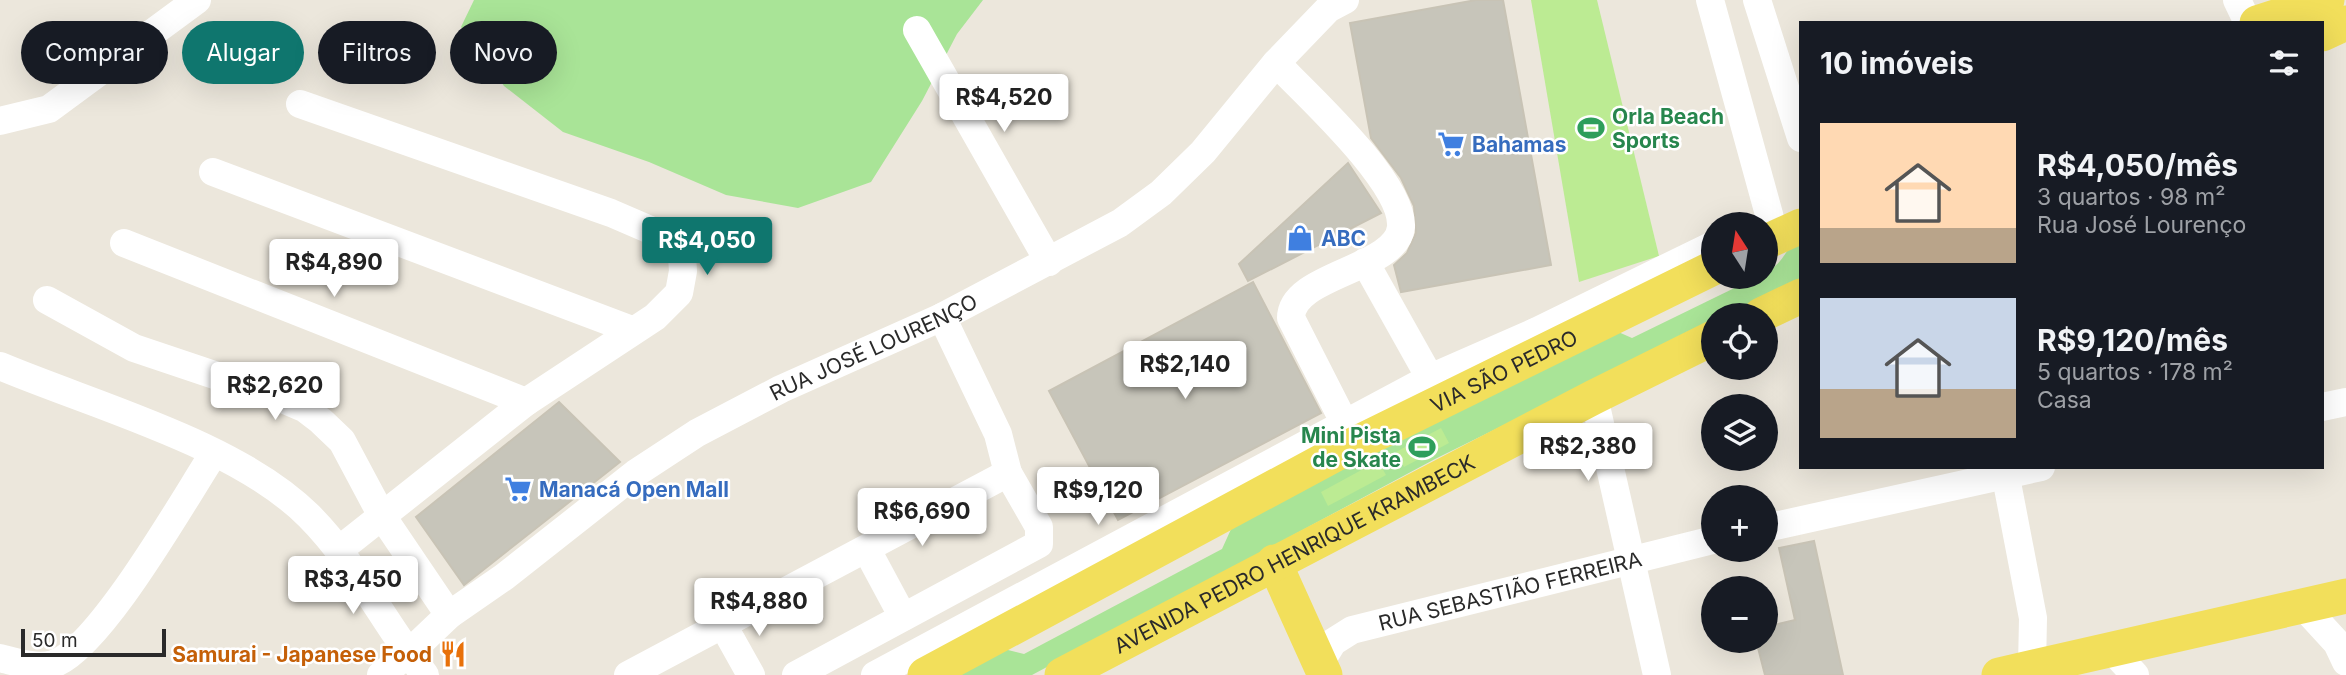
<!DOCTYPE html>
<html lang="pt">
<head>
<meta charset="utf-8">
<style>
  :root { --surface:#171b24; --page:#20242c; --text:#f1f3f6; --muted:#9ea1a6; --accent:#0f766e }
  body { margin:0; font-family:Inter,sans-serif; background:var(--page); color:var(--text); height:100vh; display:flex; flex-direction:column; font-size:26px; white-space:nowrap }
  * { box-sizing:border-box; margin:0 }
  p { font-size:23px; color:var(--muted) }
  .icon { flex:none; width:38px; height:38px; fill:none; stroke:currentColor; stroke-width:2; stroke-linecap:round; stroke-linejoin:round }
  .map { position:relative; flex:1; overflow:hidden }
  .panel { position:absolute; left:1799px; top:21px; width:525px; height:448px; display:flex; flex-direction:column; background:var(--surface); border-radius:0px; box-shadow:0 7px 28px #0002 }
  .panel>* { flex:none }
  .hud { position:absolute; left:21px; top:21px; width:665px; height:63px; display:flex; gap:14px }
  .needle { width:46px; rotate:348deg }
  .fabs { position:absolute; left:1701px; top:212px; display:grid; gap:14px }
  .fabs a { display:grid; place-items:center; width:77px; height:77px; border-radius:50%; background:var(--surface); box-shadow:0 7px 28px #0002; font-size:35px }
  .scale { position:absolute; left:21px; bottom:18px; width:145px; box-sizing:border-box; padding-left:7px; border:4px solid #2a2a2a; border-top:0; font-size:19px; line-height:24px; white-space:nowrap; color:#2a2a2a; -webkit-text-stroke:5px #fff; paint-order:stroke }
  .price { position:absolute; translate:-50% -60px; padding:0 16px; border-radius:7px; background:#fff; color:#222; font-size:23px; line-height:46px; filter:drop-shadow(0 2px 4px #0008) }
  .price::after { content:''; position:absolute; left:50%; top:42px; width:21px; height:16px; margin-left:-10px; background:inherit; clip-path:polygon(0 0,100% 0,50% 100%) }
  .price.current { background:var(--accent); color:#fff }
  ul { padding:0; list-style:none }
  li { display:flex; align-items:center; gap:21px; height:175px; padding:0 21px }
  li span { display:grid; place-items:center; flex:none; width:196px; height:140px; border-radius:0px; color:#555 }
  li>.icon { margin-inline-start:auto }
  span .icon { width:84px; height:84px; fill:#fffc; stroke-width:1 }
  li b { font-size:30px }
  h2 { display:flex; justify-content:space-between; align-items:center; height:84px; padding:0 21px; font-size:30px }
  .pill { padding:0 24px; border-radius:32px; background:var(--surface); box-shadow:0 7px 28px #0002; font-size:24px; line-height:63px }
  .pill.current { background:var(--accent); color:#fff }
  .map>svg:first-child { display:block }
  .green { fill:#a9e497 }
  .pitch { fill:#bceb93 }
  .building { fill:#c7c5ba; stroke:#c8c3b5; stroke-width:2 }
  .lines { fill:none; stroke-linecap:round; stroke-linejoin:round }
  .minor { stroke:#fff; stroke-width:28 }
  .major { stroke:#f2df5b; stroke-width:35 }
  .labels { text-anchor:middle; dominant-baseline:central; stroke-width:5; stroke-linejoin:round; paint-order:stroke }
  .leisure-label { font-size:21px; font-weight:bold; fill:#27864d; stroke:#fff; text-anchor:start }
  .shop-label { font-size:21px; font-weight:bold; fill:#366cbe; stroke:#fff; text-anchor:start }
  .street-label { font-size:21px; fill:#2a2a2a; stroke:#fff }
  .food-label { font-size:21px; font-weight:bold; fill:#c56008; stroke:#fff; text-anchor:end }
</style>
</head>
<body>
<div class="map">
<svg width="2346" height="675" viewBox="0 0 2346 675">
  <rect width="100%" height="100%" fill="#ece7dc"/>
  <g class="green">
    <path d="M 474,0 L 983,0 L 957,34 L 922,101 L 871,182 L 798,208 L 726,195 L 649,162 L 563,132 L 504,86 L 461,27 Z"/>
    <path d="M 1801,238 L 1801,279 L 1728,315 L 1713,315 L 1713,322 L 1435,459 L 1032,675 L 955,675 L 1004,649 L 1024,654 L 1222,549 L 1232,527 L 1414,430 L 1616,331 L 1632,338 L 1757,277 L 1766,276 L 1766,272 C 1786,262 1785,246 1801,238 Z"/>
  </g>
  <g class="pitch">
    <path d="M 1531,0 L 1597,0 L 1659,256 L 1579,282 Z"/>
    <path d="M 1441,428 L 1449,443 L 1404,467 L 1396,452 Z"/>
    <path d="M 1378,461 L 1386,475 L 1328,506 L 1321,492 Z"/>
  </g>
  <g class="building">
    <path d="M 1476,0 L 1503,0 L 1551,265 L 1401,292 L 1394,265 L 1407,253 L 1416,233 L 1414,206 L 1401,178 L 1371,138 L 1350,23 Z"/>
    <path d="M 1348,163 L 1381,213 L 1248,281 L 1239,264 Z"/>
    <path d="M 1253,282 L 1321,413 L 1118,520 L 1049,391 Z"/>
    <path d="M 559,402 L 620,462 L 464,585 L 416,517 Z"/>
    <path d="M 1814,541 L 1843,675 L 1765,675 L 1756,640 L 1766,640 L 1766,627 L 1795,620 L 1779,548 Z"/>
  </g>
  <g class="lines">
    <g class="minor">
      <path d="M 1710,0 L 1770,218"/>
      <path d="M 1757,0 L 1801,138"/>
      <path d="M 2237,0 L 2248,23"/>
      <path d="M 917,30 L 1049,262"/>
      <path d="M 1276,63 C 1307,95 1404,183 1401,227 C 1397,270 1291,274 1291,318 L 1345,424 L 1344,442"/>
      <path d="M 300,104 L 611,213 L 662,235 L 682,256 L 683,271 L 679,293 L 655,317 L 526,402 L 339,550"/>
      <path d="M 0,121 L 49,109 L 197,0"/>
      <path d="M 213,172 L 632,330"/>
      <path d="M 124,243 L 526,402"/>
      <path d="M 1365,262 L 1430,378"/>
      <path d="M 47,300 L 134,348 L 271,394 L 304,408 L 321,421 L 342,441 L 382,516 L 449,615"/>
      <path d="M 1528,350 L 1535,332 L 1713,245"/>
      <path d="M 0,366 C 95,406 237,444 309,516 C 356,563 384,624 425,675"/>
      <path d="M 1594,397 L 1657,675"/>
      <path d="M 2322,407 L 2346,402"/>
      <path d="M 2004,467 L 2033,618 L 2032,667"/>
      <path d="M 1766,528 L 2041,467"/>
      <path d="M 867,550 L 903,617"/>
      <path d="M 2303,606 L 2337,643 L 2346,662"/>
      <path d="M 723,625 L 751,675"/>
      <path d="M 2112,650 L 2135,675"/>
      <path d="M 0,658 C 16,662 37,669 53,664 C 99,650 184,499 214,453"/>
      <path id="s1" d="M 1320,663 L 1333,642 L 1352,630 L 1713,540"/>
      <path id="s2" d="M 381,675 L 408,654 L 449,615 L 504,577 L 636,473 L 697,433 L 781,389 L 942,317 L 1120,223 L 1161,193 L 1203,152 L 1276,63 L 1328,9 L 1345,0"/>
      <path d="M 628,675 L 1008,473 L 998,434 L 942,317"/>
      <path d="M 796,675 L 1039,544 L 1039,527 L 1008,473"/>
      <path d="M 875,675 L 1430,378 L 1535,332"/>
    </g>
    <g class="major">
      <path d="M 2257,23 L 2327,0"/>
      <path d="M 2322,34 L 2346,23"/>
      <path d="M 1766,242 L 1801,226"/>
      <path d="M 1761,315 L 1801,296"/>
      <path d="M 1274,562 L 1325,675"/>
      <path id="s3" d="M 925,675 L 1343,450 L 1713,268"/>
      <path id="s4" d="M 1062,675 L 1594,397 L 1713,338"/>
      <path d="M 1999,675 L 2346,596"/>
    </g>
  </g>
  <defs>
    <g id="stadium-bare" transform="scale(2.1)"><path d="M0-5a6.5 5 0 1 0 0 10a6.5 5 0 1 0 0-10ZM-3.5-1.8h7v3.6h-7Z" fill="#2e9e5b" stroke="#fff" stroke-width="2.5" paint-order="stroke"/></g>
    <g id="supermarket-bare" transform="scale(2.1)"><path d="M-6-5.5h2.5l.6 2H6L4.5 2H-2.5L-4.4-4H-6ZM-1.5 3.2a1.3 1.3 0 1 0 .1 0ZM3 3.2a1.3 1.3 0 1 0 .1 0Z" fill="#3f7fe0" stroke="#fff" stroke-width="2.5" paint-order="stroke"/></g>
    <g id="shop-bare" transform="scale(2.1)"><path d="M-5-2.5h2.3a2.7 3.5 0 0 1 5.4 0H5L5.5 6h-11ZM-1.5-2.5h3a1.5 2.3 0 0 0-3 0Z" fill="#3f7fe0" stroke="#fff" stroke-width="2.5" paint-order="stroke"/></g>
    <g id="restaurant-bare" transform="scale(2.1)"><path d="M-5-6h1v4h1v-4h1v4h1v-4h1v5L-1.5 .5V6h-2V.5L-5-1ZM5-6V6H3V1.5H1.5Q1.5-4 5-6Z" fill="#e8710a" stroke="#fff" stroke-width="2.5" paint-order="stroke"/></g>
  </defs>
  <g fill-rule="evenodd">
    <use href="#stadium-bare" x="1591" y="128"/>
    <use href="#supermarket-bare" x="1451" y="144"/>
    <use href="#shop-bare" x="1300" y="238"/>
    <use href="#stadium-bare" x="1422" y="447"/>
    <use href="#supermarket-bare" x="518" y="489"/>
    <use href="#restaurant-bare" x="453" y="654"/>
  </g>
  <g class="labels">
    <g class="leisure-label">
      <text x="1612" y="116">Orla Beach<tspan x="1612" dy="24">Sports</tspan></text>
      <text x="1401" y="435" text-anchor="end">Mini Pista<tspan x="1401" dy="24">de Skate</tspan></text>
    </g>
    <g class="shop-label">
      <text x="1472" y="144">Bahamas</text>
      <text x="1321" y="238">ABC</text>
      <text x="539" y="489">Manacá Open Mall</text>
    </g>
    <g class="street-label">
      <text stroke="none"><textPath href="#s2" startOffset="595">RUA JOSÉ LOURENÇO</textPath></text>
      <text stroke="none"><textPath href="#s3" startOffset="654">VIA SÃO PEDRO</textPath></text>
      <text stroke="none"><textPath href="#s4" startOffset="262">AVENIDA PEDRO HENRIQUE KRAMBECK</textPath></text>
      <text stroke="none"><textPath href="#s1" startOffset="210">RUA SEBASTIÃO FERREIRA</textPath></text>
    </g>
    <g class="food-label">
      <text x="432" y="654">Samurai - Japanese Food</text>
    </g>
  </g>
</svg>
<div class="fabs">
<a><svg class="needle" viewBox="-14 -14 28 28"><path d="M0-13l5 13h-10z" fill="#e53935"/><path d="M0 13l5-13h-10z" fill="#9ea1a6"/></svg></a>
<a><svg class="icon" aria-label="locate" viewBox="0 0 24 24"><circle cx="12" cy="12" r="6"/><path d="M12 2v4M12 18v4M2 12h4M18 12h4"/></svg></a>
<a><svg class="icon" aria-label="layers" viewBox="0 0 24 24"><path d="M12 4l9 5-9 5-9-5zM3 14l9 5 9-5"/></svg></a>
<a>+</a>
<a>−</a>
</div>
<div class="scale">50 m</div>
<b class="price" style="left:1004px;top:134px">R$4,520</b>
<b class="price current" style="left:707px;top:277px">R$4,050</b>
<b class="price" style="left:334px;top:299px">R$4,890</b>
<b class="price" style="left:1185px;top:401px">R$2,140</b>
<b class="price" style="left:275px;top:422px">R$2,620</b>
<b class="price" style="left:1588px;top:483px">R$2,380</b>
<b class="price" style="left:1098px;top:527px">R$9,120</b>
<b class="price" style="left:922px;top:548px">R$6,690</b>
<b class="price" style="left:353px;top:616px">R$3,450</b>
<b class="price" style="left:759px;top:638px">R$4,880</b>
<div class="hud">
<a class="pill">Comprar</a>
<a class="pill current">Alugar</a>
<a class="pill">Filtros</a>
<a class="pill">Novo</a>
</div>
<section class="panel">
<h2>10 imóveis<svg class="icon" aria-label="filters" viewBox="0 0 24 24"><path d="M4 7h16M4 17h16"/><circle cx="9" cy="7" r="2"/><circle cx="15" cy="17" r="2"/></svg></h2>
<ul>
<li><span style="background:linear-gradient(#ffd9b3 75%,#b9a48a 0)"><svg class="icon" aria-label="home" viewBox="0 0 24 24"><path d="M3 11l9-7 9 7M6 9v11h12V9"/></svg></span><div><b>R$4,050/mês</b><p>3 quartos · 98 m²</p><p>Rua José Lourenço</p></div></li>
<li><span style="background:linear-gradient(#c9d6e8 65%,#b9a48a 0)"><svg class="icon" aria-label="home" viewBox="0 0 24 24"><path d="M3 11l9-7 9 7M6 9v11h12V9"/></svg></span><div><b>R$9,120/mês</b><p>5 quartos · 178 m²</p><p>Casa</p></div></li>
</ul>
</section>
</div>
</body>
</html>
